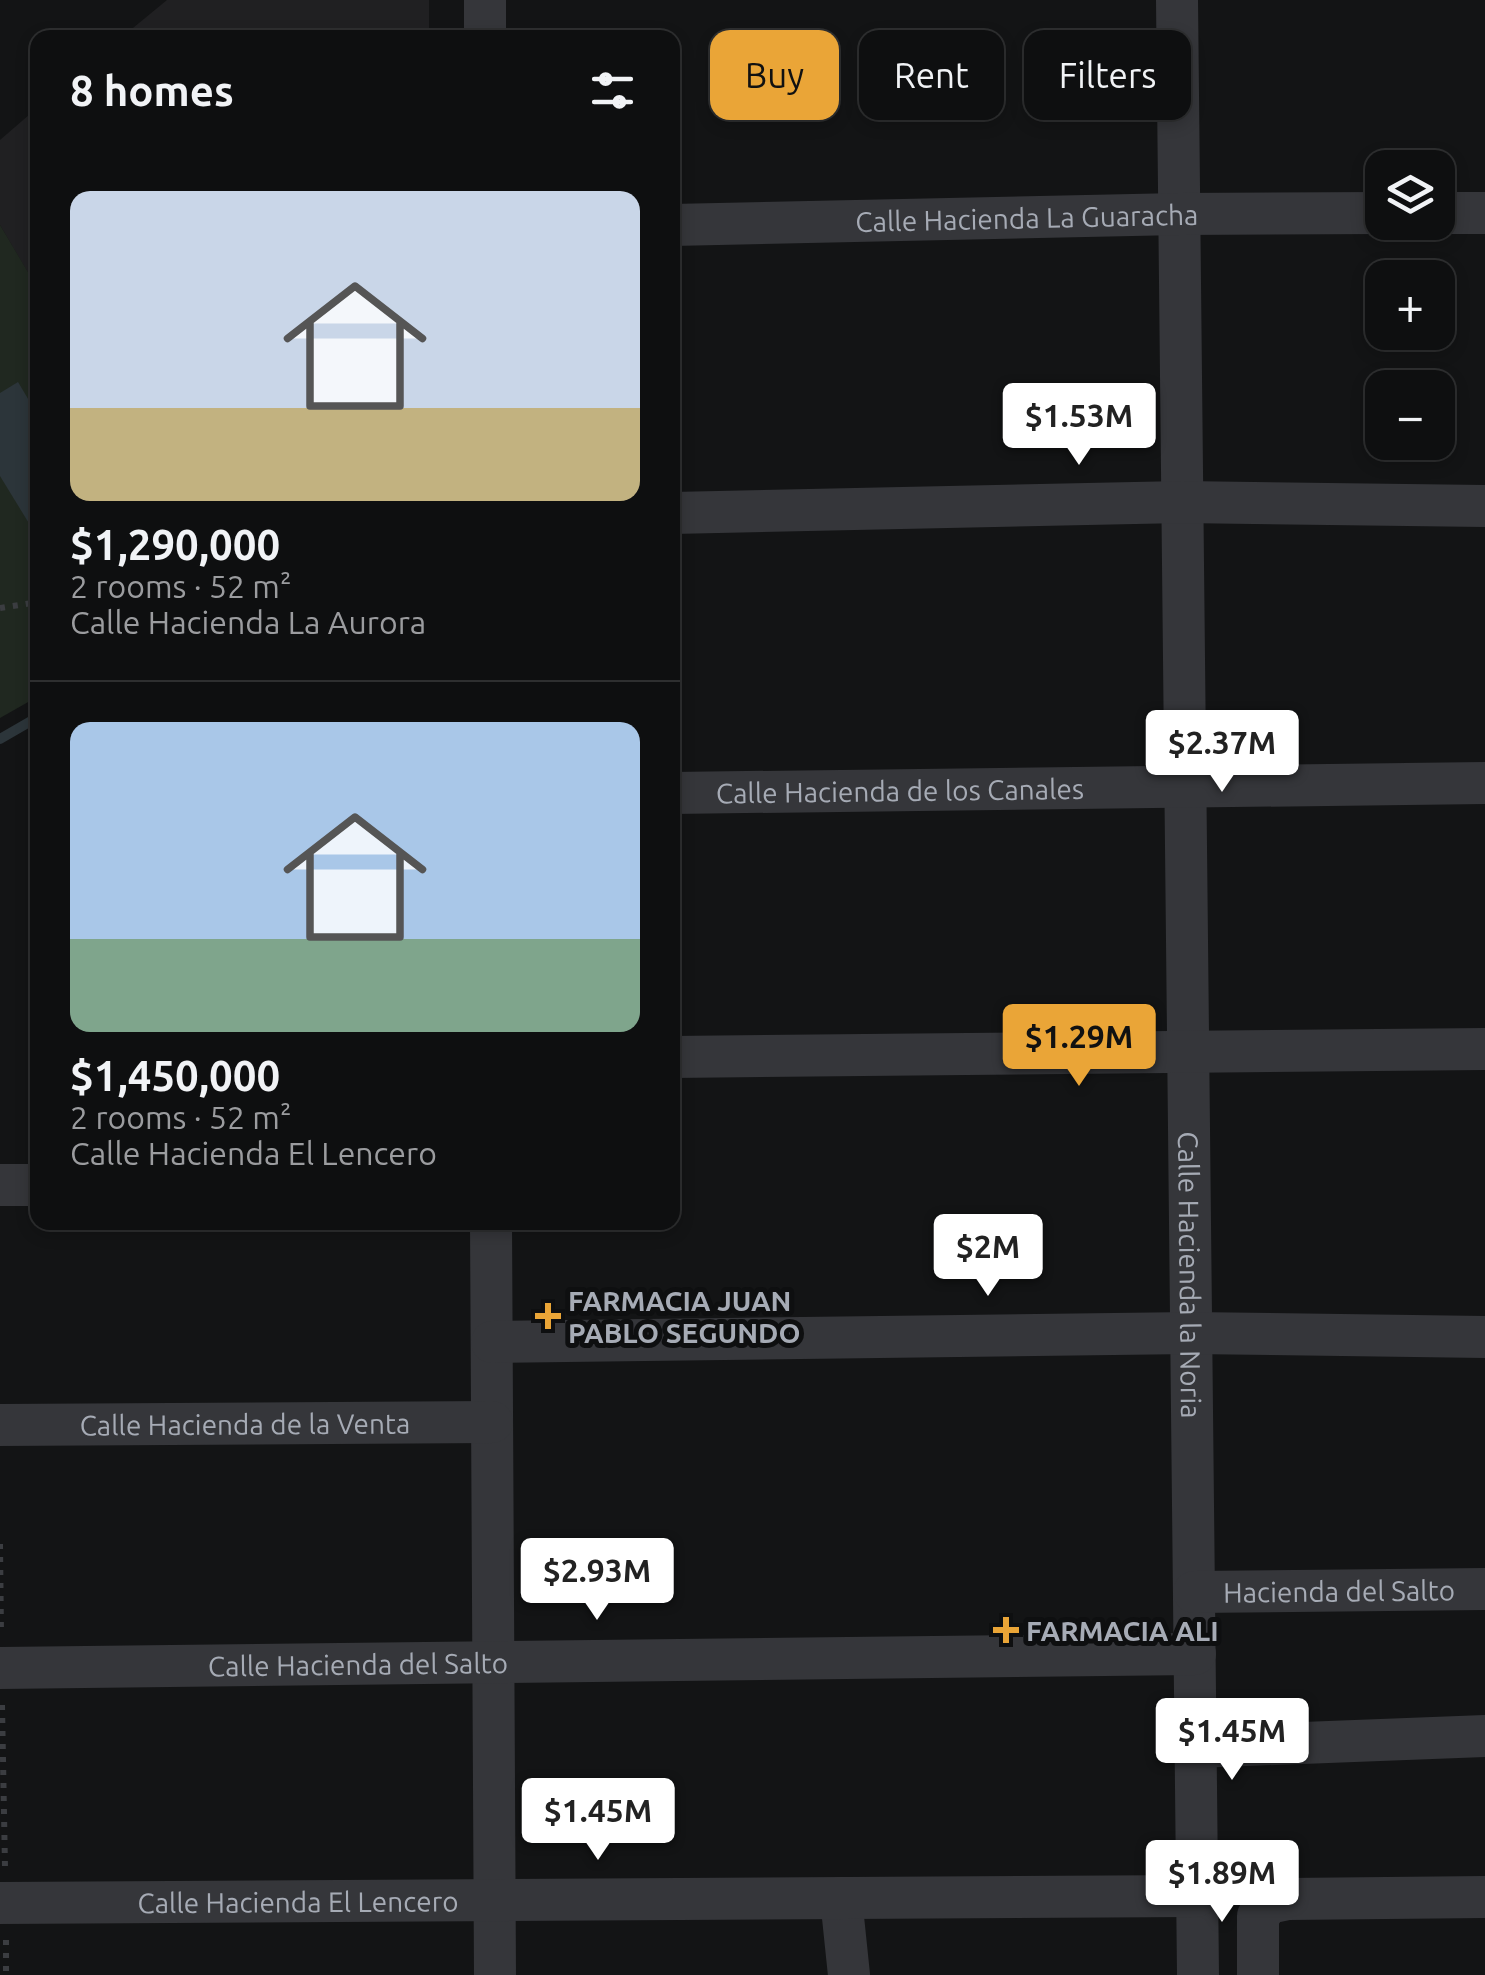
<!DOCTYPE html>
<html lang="en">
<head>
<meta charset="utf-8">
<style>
  :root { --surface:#0e0f10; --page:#1c1d1e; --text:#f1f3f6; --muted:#9b9c9f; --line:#2e2f30; --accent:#eaa537 }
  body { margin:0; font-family:Ubuntu,sans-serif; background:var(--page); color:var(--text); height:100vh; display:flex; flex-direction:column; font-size:38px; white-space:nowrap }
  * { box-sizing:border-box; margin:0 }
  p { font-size:32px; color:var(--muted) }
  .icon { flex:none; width:55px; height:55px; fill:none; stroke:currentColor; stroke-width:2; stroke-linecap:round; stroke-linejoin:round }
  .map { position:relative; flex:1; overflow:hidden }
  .panel { position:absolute; left:30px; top:30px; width:650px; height:1200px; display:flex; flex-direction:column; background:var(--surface); border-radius:20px; box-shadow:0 5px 15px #0003,0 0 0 2px var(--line) }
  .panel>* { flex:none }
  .guide { position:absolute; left:710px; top:30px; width:625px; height:90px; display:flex; gap:20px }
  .buttons { position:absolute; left:1365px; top:150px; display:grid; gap:20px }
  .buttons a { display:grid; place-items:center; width:90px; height:90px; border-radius:20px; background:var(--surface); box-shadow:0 5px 15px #0003,0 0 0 2px var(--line); font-size:50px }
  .price { position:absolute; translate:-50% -85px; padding:0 22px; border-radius:10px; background:#fff; color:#222; font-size:32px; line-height:65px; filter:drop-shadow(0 2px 5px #0008) }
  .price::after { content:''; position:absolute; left:50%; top:60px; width:30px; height:22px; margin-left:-15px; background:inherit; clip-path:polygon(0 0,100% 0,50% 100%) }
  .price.current { background:var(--accent); color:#111 }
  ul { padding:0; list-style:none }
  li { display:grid; align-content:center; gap:20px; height:530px; padding:0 40px }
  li+li { border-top:2px solid var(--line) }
  li span { display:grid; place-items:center; height:310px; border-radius:20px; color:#555 }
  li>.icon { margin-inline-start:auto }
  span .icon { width:180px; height:180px; fill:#fffc; stroke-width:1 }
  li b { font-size:42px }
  h2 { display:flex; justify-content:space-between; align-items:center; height:120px; padding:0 40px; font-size:42px }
  .pill { padding:0 35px; border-radius:20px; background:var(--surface); box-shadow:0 5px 15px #0003,0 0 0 2px var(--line); font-size:35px; line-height:90px }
  .pill.current { background:var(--accent); color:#111 }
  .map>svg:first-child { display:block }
  .built { fill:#202022 }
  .green { fill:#202820 }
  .water { fill:#2c353a }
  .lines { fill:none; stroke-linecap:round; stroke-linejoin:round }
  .stream { stroke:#2c353a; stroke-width:10 }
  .path { stroke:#3b3d41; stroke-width:6; stroke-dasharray:5 8; stroke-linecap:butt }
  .minor { stroke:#35363a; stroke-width:42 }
  .poi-dot { fill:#eaa537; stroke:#0e0f10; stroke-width:4 }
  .labels { text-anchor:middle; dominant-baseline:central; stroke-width:10; stroke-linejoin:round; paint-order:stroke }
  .street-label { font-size:28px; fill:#a6abb5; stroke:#0e0f10 }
  .poi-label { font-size:28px; font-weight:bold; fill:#a6abb5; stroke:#0e0f10; text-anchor:start }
</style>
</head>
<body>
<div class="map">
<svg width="1485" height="1975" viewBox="0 0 1485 1975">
  <rect width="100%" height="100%" fill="#131415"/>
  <g class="built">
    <path d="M 167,0 L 429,0 L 429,37 L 122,37 Z"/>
    <path d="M 37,108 L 37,288 L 0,225 L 0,140 Z"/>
  </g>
  <path class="green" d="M 0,225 L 38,289 L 37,697 L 0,718 Z"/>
  <path class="water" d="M 18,382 L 37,414 L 37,520 L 30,525 L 0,476 L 0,393 Z"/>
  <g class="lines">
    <path class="stream" d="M 0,739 L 38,717"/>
    <g class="path">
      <path d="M 0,608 L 38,602"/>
      <path d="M 0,1544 L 1,1632"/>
      <path d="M 2,1705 L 5,1867"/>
      <path d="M 6,1940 L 6,1975"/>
    </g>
    <g class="minor">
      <path d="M 485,0 L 485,38"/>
      <path id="s1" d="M 1177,0 L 1198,1975"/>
      <path d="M 1438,213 L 1485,213"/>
      <path id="s2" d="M 672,225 L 1179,214 L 1382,213"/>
      <path d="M 672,513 L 1182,502 L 1485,506"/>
      <path id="s3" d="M 672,793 L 1485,783"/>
      <path d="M 672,1057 L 1485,1049"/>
      <path d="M 0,1185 L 38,1185"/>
      <path d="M 491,1222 L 495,1975"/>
      <path d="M 492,1342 L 1191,1333 L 1485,1337"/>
      <path id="s4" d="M 0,1425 L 492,1422"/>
      <path id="s5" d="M 1194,1592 L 1485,1589"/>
      <path id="s6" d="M 0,1668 L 1195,1654"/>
      <path d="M 1195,1747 L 1485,1736"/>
      <path d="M 841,1898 L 849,1975"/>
      <path id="s7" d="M 0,1903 L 1197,1896"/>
      <path d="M 1258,1975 L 1258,1916 L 1269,1903 L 1288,1899 L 1485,1897"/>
    </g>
  </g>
  <g class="poi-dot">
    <path d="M543 1301h10v10h10v10h-10v10h-10v-10h-10v-10h10z"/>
    <path d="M1001 1615h10v10h10v10h-10v10h-10v-10h-10v-10h10z"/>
  </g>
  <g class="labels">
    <g class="street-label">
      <text stroke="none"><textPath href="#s2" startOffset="355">Calle Hacienda La Guaracha</textPath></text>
      <text stroke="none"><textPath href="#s3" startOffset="228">Calle Hacienda de los Canales</textPath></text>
      <text stroke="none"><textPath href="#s1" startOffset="1275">Calle Hacienda la Noria</textPath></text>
      <text stroke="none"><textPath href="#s4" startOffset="245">Calle Hacienda de la Venta</textPath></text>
      <text stroke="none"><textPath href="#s5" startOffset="145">Hacienda del Salto</textPath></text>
      <text stroke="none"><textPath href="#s6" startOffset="358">Calle Hacienda del Salto</textPath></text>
      <text stroke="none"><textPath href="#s7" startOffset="298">Calle Hacienda El Lencero</textPath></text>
    </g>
    <g class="poi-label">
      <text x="568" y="1300">FARMACIA JUAN<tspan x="568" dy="32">PABLO SEGUNDO</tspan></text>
      <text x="1026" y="1630">FARMACIA ALI</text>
    </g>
  </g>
</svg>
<div class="buttons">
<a><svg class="icon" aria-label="layers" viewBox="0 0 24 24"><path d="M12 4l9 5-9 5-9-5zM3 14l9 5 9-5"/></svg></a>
<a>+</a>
<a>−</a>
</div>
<b class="price" style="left:1079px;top:468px">$1.53M</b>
<b class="price" style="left:1222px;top:795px">$2.37M</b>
<b class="price current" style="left:1079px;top:1089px">$1.29M</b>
<b class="price" style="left:988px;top:1299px">$2M</b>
<b class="price" style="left:597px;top:1623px">$2.93M</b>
<b class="price" style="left:1232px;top:1783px">$1.45M</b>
<b class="price" style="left:598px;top:1863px">$1.45M</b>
<b class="price" style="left:1222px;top:1925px">$1.89M</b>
<div class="guide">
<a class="pill current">Buy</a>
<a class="pill">Rent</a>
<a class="pill">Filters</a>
</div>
<section class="panel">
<h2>8 homes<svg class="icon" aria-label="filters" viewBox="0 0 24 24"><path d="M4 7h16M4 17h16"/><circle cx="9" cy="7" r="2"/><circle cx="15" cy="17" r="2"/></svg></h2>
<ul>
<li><span style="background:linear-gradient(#c9d6e8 70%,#c2b280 0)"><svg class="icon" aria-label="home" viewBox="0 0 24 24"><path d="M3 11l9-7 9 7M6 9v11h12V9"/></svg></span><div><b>$1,290,000</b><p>2 rooms · 52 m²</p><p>Calle Hacienda La Aurora</p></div></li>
<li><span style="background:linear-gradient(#a9c7e8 70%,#7fa58c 0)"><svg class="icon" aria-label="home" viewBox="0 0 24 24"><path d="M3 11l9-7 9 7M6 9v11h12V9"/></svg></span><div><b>$1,450,000</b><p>2 rooms · 52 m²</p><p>Calle Hacienda El Lencero</p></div></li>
</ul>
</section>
</div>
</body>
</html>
